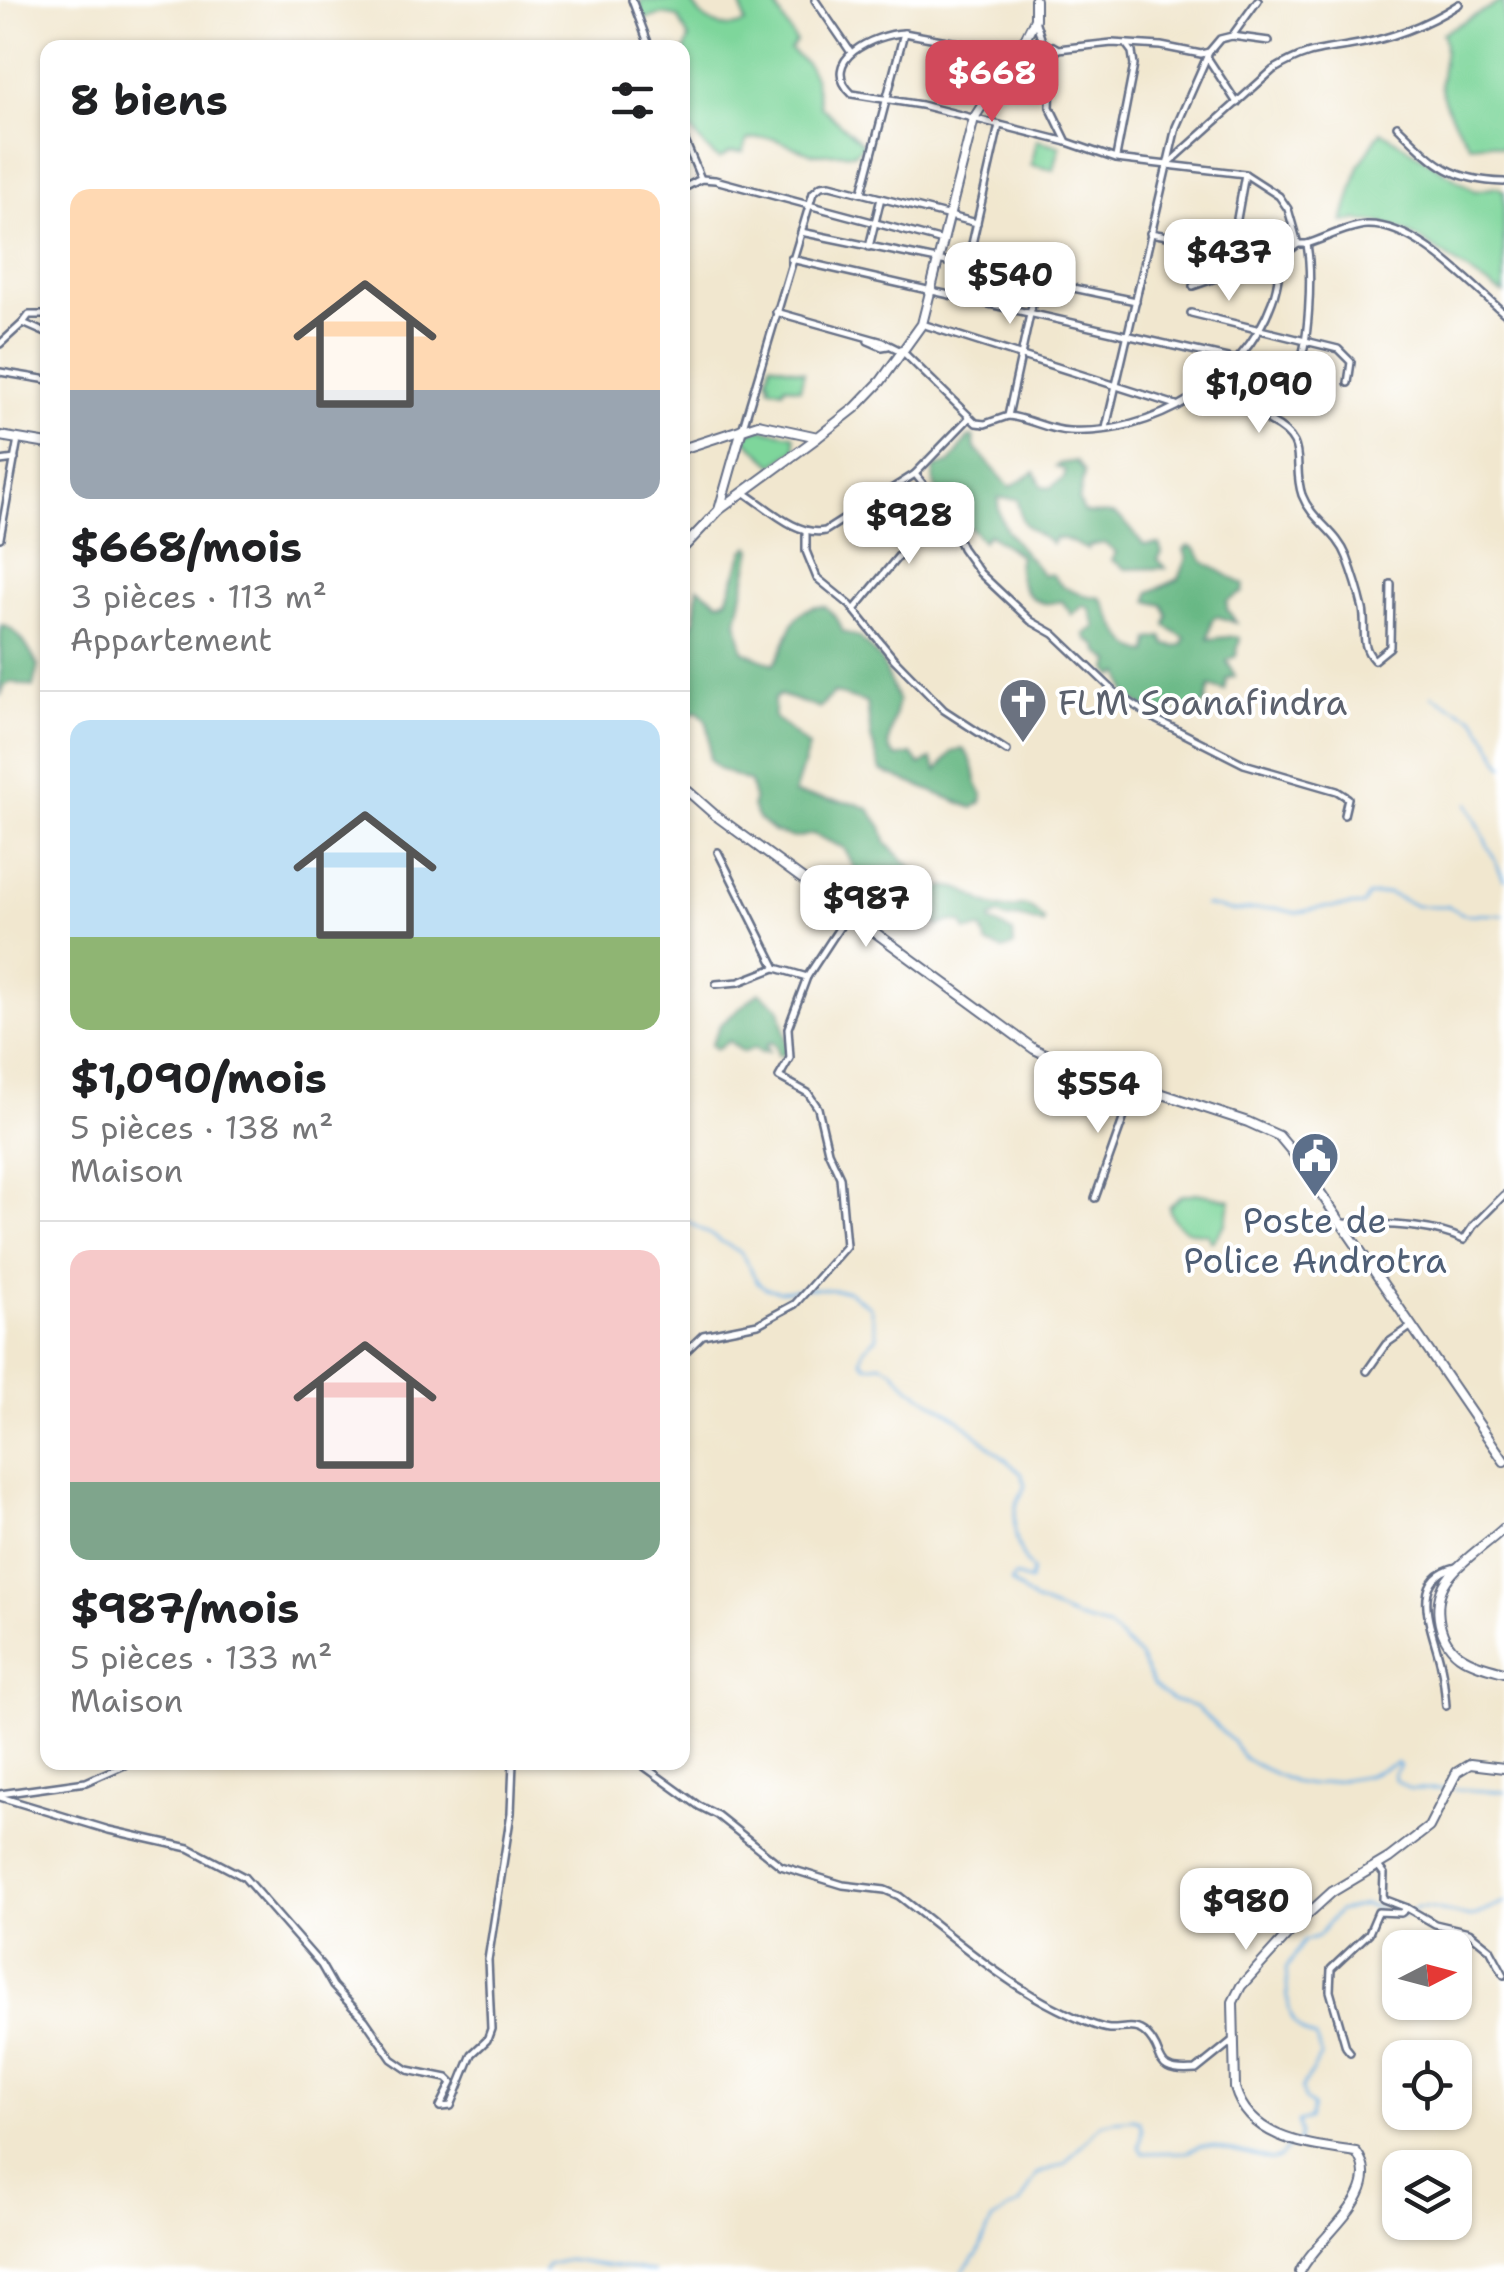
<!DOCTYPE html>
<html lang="fr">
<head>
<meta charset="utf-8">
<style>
  :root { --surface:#fff; --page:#f2f2f2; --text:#202124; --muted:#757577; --line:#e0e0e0; --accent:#d1495b }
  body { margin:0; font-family:"Shantell Sans",sans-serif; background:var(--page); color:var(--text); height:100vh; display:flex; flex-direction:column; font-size:38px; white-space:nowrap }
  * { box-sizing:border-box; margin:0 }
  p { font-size:32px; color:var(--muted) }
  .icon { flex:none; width:55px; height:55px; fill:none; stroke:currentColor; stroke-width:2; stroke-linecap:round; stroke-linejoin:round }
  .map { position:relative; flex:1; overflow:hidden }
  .panel { position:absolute; left:40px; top:40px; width:650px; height:1730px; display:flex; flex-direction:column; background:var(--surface); border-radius:20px; box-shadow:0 2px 8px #0004 }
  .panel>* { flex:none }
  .needle { width:65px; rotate:84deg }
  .tools { position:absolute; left:1382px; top:1930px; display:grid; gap:20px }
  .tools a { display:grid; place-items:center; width:90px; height:90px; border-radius:20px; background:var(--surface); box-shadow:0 2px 8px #0004; font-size:50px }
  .price { position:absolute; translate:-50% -85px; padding:0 22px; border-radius:20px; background:#fff; color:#222; font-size:32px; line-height:65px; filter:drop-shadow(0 2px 5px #0008) }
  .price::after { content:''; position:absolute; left:50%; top:60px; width:30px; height:22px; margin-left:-15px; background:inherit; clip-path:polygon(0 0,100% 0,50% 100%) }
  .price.current { background:var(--accent); color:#fff }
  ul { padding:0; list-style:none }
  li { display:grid; align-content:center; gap:20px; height:530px; padding:0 30px }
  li+li { border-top:2px solid var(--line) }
  li span { display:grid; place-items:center; height:310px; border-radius:20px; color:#555 }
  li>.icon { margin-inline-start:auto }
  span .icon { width:180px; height:180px; fill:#fffc; stroke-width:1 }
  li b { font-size:42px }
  h2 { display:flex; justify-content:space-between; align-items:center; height:120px; padding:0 30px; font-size:42px }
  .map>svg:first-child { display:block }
  .green { fill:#7ed69b; stroke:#4c827c; stroke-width:2.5 }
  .forest { fill:#66b783; stroke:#407370; stroke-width:2.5 }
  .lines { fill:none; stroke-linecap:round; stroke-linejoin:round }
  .stream { stroke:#6eb1e3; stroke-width:2.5 }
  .street-casing { stroke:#666f86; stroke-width:10 }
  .secondary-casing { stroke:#666f86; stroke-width:12 }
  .street { stroke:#fff; stroke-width:5 }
  .secondary { stroke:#fff; stroke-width:8 }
  .labels { text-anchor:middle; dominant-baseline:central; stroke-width:8; stroke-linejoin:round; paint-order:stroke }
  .worship-label { font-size:35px; fill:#5b616d; stroke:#fff; text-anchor:start }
  .service-label { font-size:35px; fill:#4e5e75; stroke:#fff }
</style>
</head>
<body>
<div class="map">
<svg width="1504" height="2272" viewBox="0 0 1504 2272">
  <rect width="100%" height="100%" fill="#fff"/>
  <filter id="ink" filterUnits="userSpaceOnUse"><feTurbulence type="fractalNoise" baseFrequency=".01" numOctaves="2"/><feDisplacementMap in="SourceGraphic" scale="20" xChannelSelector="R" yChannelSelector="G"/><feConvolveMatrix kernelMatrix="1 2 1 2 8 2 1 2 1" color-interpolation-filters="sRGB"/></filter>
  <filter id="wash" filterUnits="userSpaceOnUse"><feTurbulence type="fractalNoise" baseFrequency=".0048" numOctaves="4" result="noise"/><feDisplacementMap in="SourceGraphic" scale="40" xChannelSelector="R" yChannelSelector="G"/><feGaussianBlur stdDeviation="2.25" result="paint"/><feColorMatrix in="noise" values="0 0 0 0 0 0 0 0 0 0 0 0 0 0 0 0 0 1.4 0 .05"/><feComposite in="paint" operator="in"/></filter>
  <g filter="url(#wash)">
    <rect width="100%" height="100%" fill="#f1e7cf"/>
    <g class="green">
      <path d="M 641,0 L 691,0 C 700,21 723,34 745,23 L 740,0 L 772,0 L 796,42 L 790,50 L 807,64 L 814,77 L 820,106 L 864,145 L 853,154 C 839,151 825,156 811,153 C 784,146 776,132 747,140 L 743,152 L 731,152 L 719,159 C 708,152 689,130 684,118 C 678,99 681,56 689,39 L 678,17 L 664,14 L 642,20 L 640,17 Z"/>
      <path d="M 1504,0 L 1504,148 L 1491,143 L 1470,145 C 1459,128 1444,108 1441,88 C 1438,71 1450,48 1442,33 Z"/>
      <path d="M 1381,131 L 1475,191 L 1497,187 L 1504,191 L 1504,294 C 1450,266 1408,212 1343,222 L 1359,166 Z"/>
      <path d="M 1037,140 L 1060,146 L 1054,170 L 1031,165 Z"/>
      <path d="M 771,363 L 804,372 L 800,389 L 785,385 L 783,390 L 769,387 L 770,381 L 767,380 Z"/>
      <path d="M 759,429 L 794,435 L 796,449 L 774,465 L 746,440 L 749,432 Z"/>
      <path d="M 1196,1193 L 1231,1200 L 1225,1224 L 1213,1241 L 1210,1241 L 1208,1234 C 1189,1232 1173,1229 1169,1207 L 1181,1196 Z"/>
    </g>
    <g class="forest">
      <path d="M 973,437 L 975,448 L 1010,487 L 1035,472 L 1042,486 L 1050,488 L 1064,478 L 1065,470 L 1056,467 L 1059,464 L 1076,461 L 1084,473 L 1079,501 L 1084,512 C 1095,516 1101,512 1111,514 C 1125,517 1134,535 1144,545 L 1159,544 L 1162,553 L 1158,559 L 1165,568 L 1126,569 L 1112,560 L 1116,553 L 1104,543 L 1089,546 L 1088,550 L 1065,539 L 1055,538 L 1052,544 C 1030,527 1020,531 1018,499 L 998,498 C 997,532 1025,549 1042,574 L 1053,575 C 1062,592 1083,595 1101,598 C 1113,617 1123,651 1148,653 L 1150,639 L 1162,637 L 1166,645 L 1177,647 L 1183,644 L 1185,638 L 1166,626 L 1168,615 L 1163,605 L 1148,601 L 1150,592 L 1179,579 L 1187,558 L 1184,550 L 1188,546 L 1195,549 L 1204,562 L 1244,585 L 1243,592 L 1227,601 L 1227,609 L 1236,622 L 1216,616 L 1212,620 L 1208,639 L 1237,636 L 1240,639 L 1236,656 L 1227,661 L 1235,676 L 1227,679 L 1225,691 L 1210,686 L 1205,705 L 1152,713 L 1127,695 L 1121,673 L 1114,676 L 1109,670 L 1111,661 L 1099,652 L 1098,646 L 1088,640 L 1085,634 L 1096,627 L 1090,609 L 1084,605 L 1072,615 L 1062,601 C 1056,602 1050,604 1044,603 C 1023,599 1014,573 1020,556 L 989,534 L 983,541 L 957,514 L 962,502 C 956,494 951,494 942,497 C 934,488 931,479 935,468 L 950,463 L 968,438 Z"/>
      <path d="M 750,546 L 752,549 L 737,621 L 743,651 L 774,664 C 792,641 786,604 826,607 L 838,620 L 843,632 L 859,637 L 881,660 L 898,701 L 888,743 L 890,751 L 897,757 L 912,754 L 920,765 L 931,759 L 937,771 L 952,752 L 963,749 C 980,767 971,781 983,794 L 981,802 L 973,808 L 881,771 L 871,738 L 867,703 L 834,693 L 819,708 L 780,695 L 774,699 L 774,717 L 809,747 L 794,794 L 857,804 L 869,809 L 882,827 L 887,844 L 934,889 C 969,880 973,904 1001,908 C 1026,911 1018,894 1044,920 L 1043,924 L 1018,917 L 1006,919 L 998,915 L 991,918 L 991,922 L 1013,933 L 1014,946 L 1003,950 L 987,944 L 982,929 L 966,931 L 963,923 L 951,921 L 938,926 L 913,899 L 901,896 L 876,899 L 860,879 L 844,848 L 813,834 L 794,838 L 774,832 L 758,819 L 752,807 L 754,801 L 750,782 L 719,769 L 710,760 C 707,741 715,723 696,711 L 683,719 L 683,639 L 695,620 L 698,587 L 719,602 L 727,599 L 744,551 Z"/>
      <path d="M 1,625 C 19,629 29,650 38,666 L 33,687 L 12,682 L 5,685 L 0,697 Z"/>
      <path d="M 759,992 L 780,1008 L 789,1055 L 778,1055 L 776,1046 L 771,1042 L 766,1045 L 769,1052 L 760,1052 L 755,1048 L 743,1052 L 729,1041 L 716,1049 L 711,1045 L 720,1025 Z"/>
    </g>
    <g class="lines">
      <g class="stream">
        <path d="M 1432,696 L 1475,718 L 1504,766"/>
        <path d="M 1468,803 L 1504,880"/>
        <path d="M 1205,905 L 1232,911 L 1275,908 L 1296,913 L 1319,908 L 1363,905 L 1368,896 L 1388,893 L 1416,906 L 1448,906 L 1463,914 L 1504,915"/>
        <path d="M 682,1218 L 741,1253 L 757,1281 L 765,1288 L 779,1291 L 810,1288 L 848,1291 L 870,1307 L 877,1337 L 864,1349 L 861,1360 L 867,1366 L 881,1364 L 893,1370 L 909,1387 L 957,1418 L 1022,1474 L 1025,1485 C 1023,1493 1017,1500 1016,1508 C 1011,1528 1018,1555 1032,1570 L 1030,1581 L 1015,1576 L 1011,1582 L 1034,1601 L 1075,1618 L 1108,1627 L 1140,1657 L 1153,1685 L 1172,1700 L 1196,1707 L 1234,1743 L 1244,1758 L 1254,1764 L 1293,1782 L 1310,1785 L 1368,1775 L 1397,1763 L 1400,1766 L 1394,1774 L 1395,1780 L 1410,1789 L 1446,1789"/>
        <path d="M 1454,1789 L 1504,1792"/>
        <path d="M 1392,1915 L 1403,1916 L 1417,1908 L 1428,1908 L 1471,1917 L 1504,1903"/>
        <path d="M 544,2272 L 547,2265 L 567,2260 L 653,2272"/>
        <path d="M 962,2272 L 978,2253 L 992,2220 L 1020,2204 L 1037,2174 L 1064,2164 L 1101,2124 L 1112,2121 L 1133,2119 L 1139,2121 L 1142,2128 L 1139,2147 L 1143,2153 L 1187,2152 L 1200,2146 L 1212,2146 L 1271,2160 L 1280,2158 L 1288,2147 L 1296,2146 L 1300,2134 L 1298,2122 L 1309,2119 L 1313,2107 L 1304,2099 L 1302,2088 L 1322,2055 L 1315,2038 C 1282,2026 1289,1996 1286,1969 L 1304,1941 L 1318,1936 L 1338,1911 L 1364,1905 L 1381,1909"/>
      </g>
    </g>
  </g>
  <g filter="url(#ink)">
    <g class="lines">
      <g class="street-casing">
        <g id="street">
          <path d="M 632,0 L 650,48"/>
          <path d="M 815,0 L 850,51"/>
          <path d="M 1035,20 L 1042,41 L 1050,48"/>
          <path d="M 904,33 C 875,34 817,60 852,94 L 921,105 L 1067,142 L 1116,159 L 1245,174 L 1279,196 L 1288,209 L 1298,244 L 1307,244 C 1326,238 1348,226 1367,225 C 1417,224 1469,283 1504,313"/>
          <path d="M 1232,36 L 1258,0"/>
          <path d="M 1058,49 L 1053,46 L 1049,50 L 1055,54 L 1058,49 L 1112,43 L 1161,46 L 1201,54 L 1209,52 L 1220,39 L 1232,36 L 1269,41"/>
          <path d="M 1052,54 L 1050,107 L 1067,142"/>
          <path d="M 1207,57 L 1237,103"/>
          <path d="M 1397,126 C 1435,163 1448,180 1504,182"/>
          <path d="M 682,134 L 701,179"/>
          <path d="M 1116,157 L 1134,65 L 1132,52 L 1126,44"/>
          <path d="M 1168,164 L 1273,70 C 1303,52 1314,51 1348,46 C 1387,40 1425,26 1459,4"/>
          <path d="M 682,189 L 701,179 L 715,180 L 943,241"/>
          <path d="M 862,192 L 904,33 L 963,44 L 1019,48"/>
          <path d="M 801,232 L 1136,301"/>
          <path d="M 1150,233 L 1232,247 L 1270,259 L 1281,257"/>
          <path d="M 1307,244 C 1312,273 1310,347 1296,372 C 1286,389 1275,403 1270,422 C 1311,443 1291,462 1302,495 C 1312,521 1337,531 1347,557 C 1353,573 1359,592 1363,609 C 1367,629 1359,644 1374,660 L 1390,647 L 1391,584"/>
          <path d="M 869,247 L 881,198"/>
          <path d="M 1232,247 L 1245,174"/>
          <path d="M 791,259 L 1236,360"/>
          <path d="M 1193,286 L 1267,260"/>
          <path d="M 960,297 L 999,125"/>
          <path d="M 776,312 L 883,342 L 903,352 L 976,423 L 985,424 L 1008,416 L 1037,282"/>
          <path d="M 1191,313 L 1338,349 L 1351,362 L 1348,383"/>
          <path d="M 23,323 L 29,315 L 48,315"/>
          <path d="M 922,324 L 1176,405"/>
          <path d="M 868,341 L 882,347 L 888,346"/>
          <path d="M 0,344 L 23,323 L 48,334"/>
          <path d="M 0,372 L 48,380"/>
          <path d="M 1008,416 C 1029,418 1047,430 1069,431 C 1152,436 1243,382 1272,302 C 1278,288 1279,272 1281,257 L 1298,244"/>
          <path d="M 743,427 L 813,193 L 821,186 L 830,185 L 977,223"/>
          <path d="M 1106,428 L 1176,127 L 1209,52"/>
          <path d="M 0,461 L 15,459"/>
          <path d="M 915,474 L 946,513 L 962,548 L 980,573 L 1031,621 L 1054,634 L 1116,693 L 1157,720 L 1244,764 L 1337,791 L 1348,798 L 1344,815"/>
          <path d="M 745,493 C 767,507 797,537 825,531 L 915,474 L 969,418"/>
          <path d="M 806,531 L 806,551 L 817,578 L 850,605 L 894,659 L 944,710 L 1007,751"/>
          <path d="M 0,538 L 18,439"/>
          <path d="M 854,610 L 939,507"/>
          <path d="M 718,852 L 776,968 L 807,977 L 849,913"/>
          <path d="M 716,984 L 739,982 L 775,968"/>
          <path d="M 1095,1198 L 1135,1086"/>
          <path d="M 1343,1223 C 1382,1225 1428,1223 1464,1240 L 1473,1226 L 1504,1195"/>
          <path d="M 682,1355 L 703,1335 L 758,1324 L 795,1304 L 846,1246 L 840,1177 L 828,1151 L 818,1108 L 808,1093 L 779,1077 L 790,1058 L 788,1028 L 807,977"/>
          <path d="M 1367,1371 L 1386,1344 L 1412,1326"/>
          <path d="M 1446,1706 C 1445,1693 1444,1679 1441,1666 C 1435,1634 1405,1579 1456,1567"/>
          <path d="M 638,1762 L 699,1806 L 717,1815 L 781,1866 L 843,1885 L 885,1890 L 899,1896 C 950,1935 1001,1981 1058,2009 C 1072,2016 1094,2027 1109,2029 C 1122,2030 1135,2023 1146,2034 C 1168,2054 1149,2074 1196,2070 L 1232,2041"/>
          <path d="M 0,1794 L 86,1782 L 131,1762"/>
          <path d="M 0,1797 L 109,1830 L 189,1848 L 244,1877 L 321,1965 L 333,1986 L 365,2020 L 392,2059 L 408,2070 L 447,2078 L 452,2083 L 440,2107"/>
          <path d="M 1407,1908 L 1435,1924 L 1469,1932 L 1490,1949 L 1504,1975"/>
          <path d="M 1350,2052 L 1346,2047 L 1330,1991 L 1331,1969 L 1369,1933 L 1378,1912 L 1401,1913 L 1407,1908 L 1383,1899 L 1384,1874 L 1378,1866"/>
          <path d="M 441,2107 L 451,2106 L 472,2054 L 487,2040 L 491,2029 L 488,1960 L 511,1813 L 513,1762"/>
        </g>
      </g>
      <g class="secondary-casing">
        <g id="secondary">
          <path d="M 0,436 L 48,444"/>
          <path d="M 682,449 L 758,424 L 818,437 L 855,408 L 881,381 L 922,324 L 974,118 L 1024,41 L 1035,19 L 1035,0"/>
          <path d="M 719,510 L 742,429"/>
          <path d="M 682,549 L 719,510 L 817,438"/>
          <path d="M 682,786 L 715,815 L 1034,1049 L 1053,1058 L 1248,1122 L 1279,1136 L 1294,1154 L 1504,1461"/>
          <path d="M 1504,1528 C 1487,1544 1464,1558 1450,1576 C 1431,1598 1436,1638 1459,1655 C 1472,1664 1489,1668 1504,1672"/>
          <path d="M 1300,2272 C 1316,2237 1388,2193 1356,2152 C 1311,2145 1250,2141 1235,2088 L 1233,2002 L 1241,1986 L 1299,1922 L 1332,1892 L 1389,1858 L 1429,1827 L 1457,1772 L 1470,1764 L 1504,1768"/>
        </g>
      </g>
      <use href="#street" class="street"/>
      <use href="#secondary" class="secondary"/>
    </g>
  </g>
  <defs>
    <g id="church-pin" transform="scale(2.5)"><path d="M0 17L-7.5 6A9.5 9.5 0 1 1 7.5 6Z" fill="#6b7280" stroke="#fff"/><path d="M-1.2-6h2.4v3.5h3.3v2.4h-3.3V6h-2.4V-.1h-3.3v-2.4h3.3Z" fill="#fff"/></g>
    <g id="civic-pin" transform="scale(2.5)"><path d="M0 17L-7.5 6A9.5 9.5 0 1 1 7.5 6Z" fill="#5c6f8a" stroke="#fff"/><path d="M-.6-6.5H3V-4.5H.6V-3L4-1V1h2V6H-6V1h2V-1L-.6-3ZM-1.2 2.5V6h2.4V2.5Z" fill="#fff"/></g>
  </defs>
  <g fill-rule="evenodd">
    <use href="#church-pin" x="1023" y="702"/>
    <use href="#civic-pin" x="1315" y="1156"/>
  </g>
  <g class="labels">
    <g class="worship-label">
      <text x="1058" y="702">FLM Soanafindra</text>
    </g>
    <g class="service-label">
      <text x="1315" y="1220">Poste de<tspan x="1315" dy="40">Police Androtra</tspan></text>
    </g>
  </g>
</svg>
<div class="tools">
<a><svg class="needle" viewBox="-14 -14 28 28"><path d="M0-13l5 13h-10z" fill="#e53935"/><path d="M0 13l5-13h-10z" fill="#757577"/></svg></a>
<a><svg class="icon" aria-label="locate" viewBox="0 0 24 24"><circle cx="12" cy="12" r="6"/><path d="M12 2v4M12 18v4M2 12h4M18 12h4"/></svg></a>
<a><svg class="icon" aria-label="layers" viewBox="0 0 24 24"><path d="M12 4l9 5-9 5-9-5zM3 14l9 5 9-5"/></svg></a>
</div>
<b class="price current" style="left:992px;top:125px">$668</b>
<b class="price" style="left:1229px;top:304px">$437</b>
<b class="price" style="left:1010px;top:327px">$540</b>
<b class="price" style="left:1259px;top:436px">$1,090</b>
<b class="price" style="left:909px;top:567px">$928</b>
<b class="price" style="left:866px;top:950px">$987</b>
<b class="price" style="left:1098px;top:1136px">$554</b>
<b class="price" style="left:1246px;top:1953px">$980</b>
<section class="panel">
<h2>8 biens<svg class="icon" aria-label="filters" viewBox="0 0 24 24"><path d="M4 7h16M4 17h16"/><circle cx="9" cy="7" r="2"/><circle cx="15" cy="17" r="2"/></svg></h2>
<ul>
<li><span style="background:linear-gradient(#ffd9b3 65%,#9aa5b1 0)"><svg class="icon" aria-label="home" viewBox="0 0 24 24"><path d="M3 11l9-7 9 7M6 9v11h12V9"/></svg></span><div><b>$668/mois</b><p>3 pièces · 113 m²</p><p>Appartement</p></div></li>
<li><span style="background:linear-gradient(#bfe0f5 70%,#8fb573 0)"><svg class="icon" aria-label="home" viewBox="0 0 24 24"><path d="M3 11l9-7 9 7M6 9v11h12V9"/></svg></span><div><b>$1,090/mois</b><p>5 pièces · 138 m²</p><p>Maison</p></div></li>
<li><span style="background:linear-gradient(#f6c9c9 75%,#7fa58c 0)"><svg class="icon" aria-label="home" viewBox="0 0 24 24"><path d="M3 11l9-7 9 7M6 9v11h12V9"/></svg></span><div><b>$987/mois</b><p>5 pièces · 133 m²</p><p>Maison</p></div></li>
</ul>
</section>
</div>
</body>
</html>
